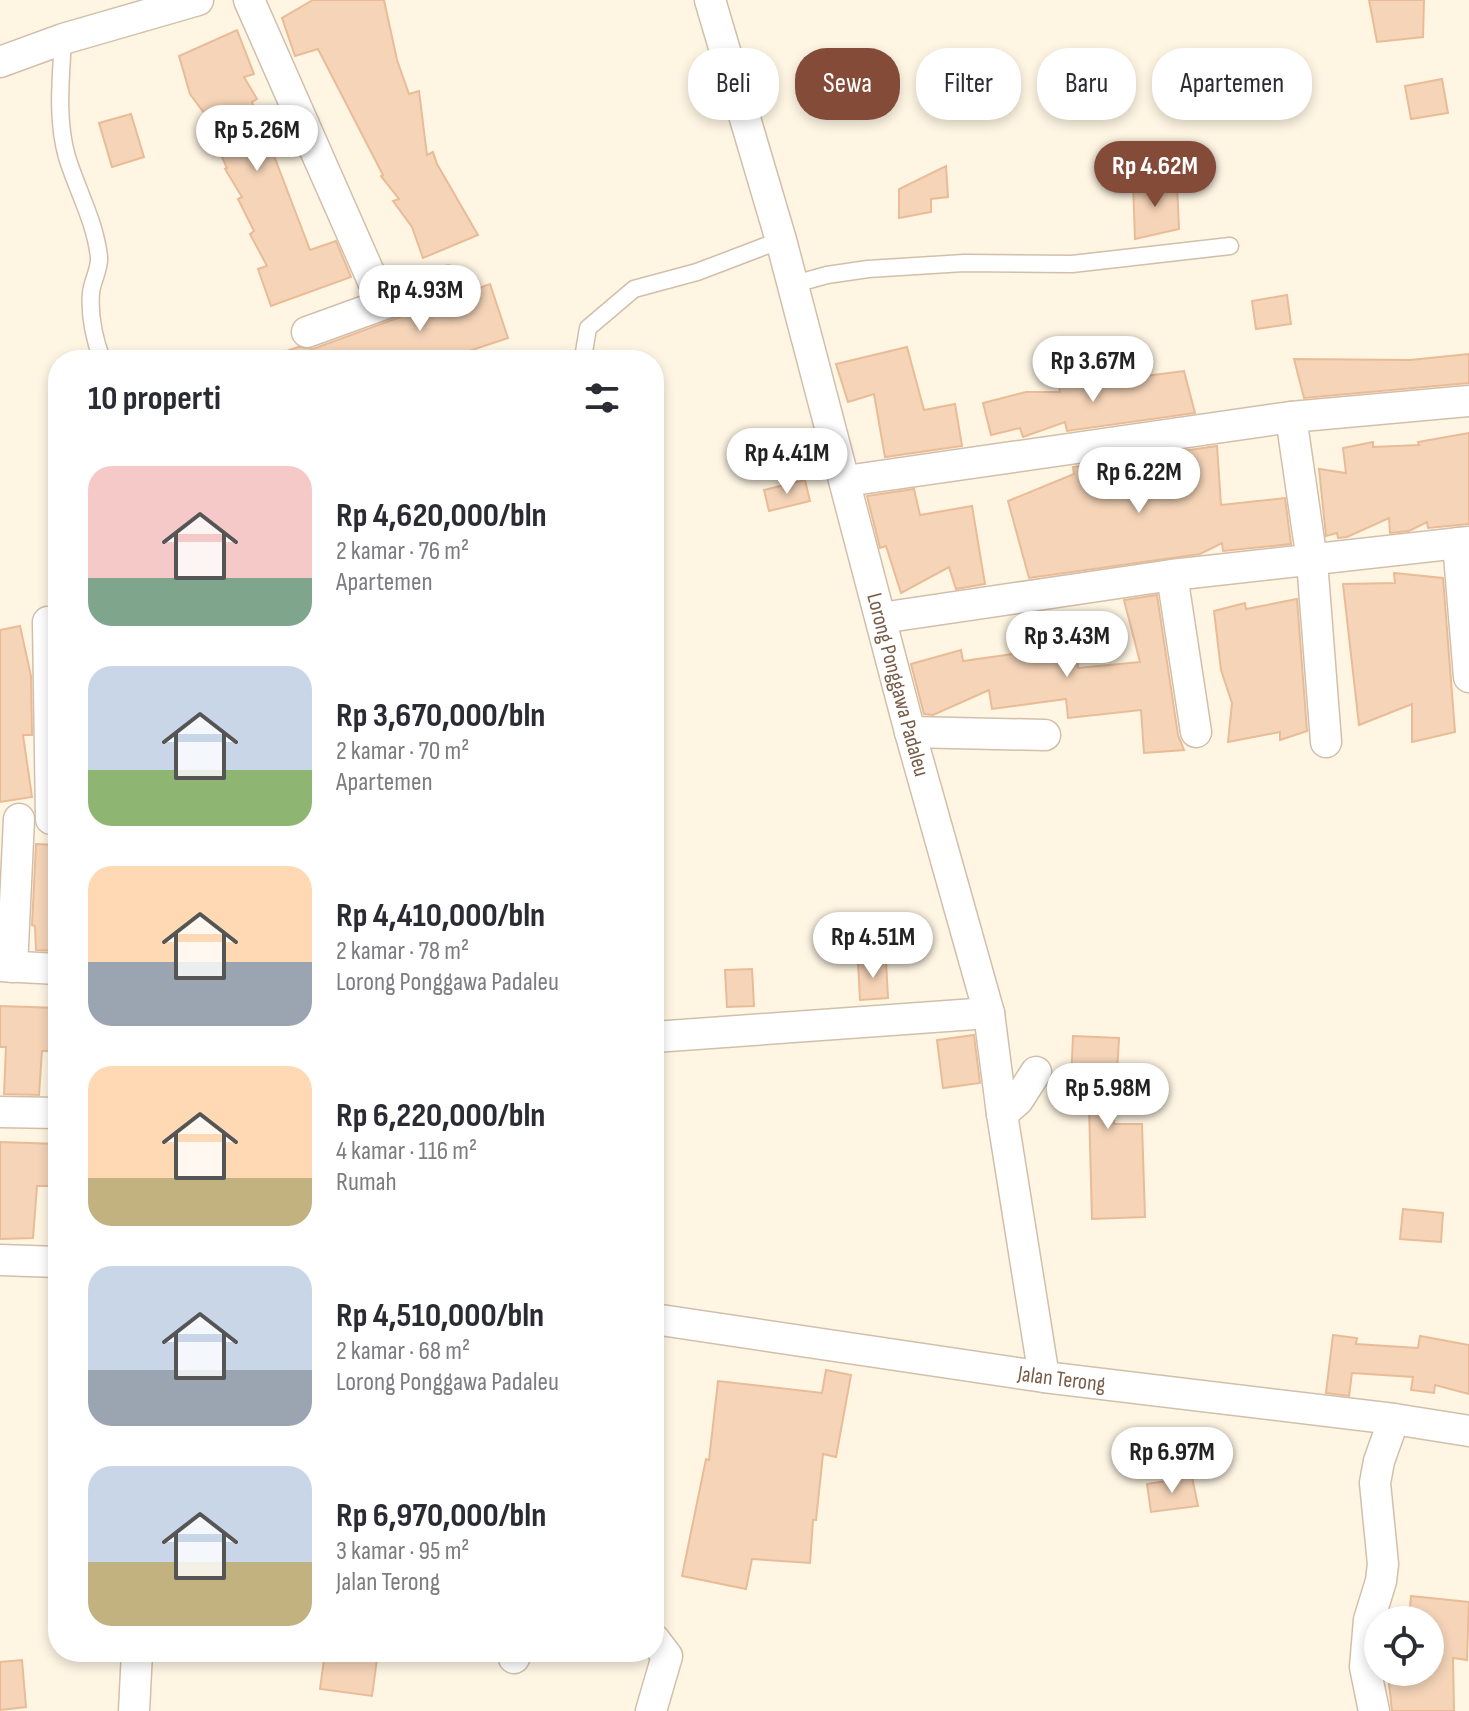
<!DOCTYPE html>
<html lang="id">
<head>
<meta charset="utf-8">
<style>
  :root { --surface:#fff; --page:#f7f7f7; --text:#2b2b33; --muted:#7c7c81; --accent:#844b38 }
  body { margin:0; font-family:"Sofia Sans Condensed",sans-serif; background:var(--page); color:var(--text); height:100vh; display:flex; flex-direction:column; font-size:30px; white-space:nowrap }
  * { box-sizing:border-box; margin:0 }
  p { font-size:26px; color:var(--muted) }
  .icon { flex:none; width:44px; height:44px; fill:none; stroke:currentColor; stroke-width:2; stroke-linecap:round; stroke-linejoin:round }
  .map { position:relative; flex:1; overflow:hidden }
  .panel { position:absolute; left:48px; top:350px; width:616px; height:1312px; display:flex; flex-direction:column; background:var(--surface); border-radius:32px; box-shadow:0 4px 12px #0003 }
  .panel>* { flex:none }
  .guide { position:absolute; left:688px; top:48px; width:660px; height:72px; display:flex; gap:16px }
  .fabs { position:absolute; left:1364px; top:1606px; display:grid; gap:16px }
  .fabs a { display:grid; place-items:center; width:80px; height:80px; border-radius:50%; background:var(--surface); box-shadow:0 4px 12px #0003; font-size:40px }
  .price { position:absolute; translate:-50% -68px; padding:0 18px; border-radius:28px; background:#fff; color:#222; font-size:26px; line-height:52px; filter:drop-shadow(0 2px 4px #0008) }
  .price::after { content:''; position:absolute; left:50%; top:48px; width:24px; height:18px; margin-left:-12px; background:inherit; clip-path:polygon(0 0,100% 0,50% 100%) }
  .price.selected { background:var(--accent); color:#fff }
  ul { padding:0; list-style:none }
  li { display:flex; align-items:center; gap:24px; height:200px; padding:0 40px }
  li span { display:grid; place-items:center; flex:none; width:224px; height:160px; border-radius:24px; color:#555 }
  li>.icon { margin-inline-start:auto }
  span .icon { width:96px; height:96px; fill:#fffc; stroke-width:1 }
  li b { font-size:34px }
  h2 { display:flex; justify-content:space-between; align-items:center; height:96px; padding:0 40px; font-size:34px }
  .tag { padding:0 28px; border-radius:32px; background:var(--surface); box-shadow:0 4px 12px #0003; font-size:28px; line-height:72px }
  .tag.selected { background:var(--accent); color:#fff }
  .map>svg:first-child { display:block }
  .building { fill:#f5d4b8; stroke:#e9bc97; stroke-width:2 }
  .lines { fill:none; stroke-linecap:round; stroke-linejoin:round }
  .lane-casing { stroke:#d2bfab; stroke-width:19 }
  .street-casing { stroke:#d2bfab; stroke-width:33 }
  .lane { stroke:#fff; stroke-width:16 }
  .street { stroke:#fff; stroke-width:30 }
  .labels { text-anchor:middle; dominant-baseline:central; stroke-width:6; stroke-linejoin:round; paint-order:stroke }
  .street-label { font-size:22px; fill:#785b47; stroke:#fff8ea }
</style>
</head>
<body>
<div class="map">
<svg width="1469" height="1711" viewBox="0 0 1469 1711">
  <rect width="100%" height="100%" fill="#fef5e3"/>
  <g class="building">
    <path d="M 313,0 L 384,0 L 397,60 L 409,94 L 419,91 L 427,155 L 433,152 L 437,164 L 478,235 L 423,258 L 412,227 L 393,201 L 399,199 L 381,176 L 383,175 L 318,49 L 295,56 L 282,18 Z"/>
    <path d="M 1369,0 L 1424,0 L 1423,37 L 1377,42 Z"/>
    <path d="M 237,30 L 254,74 L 244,77 L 257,99 L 252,102 L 268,149 L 271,148 L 310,250 L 336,241 L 351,277 L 271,306 L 258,269 L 267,266 L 250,234 L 254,231 L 238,199 L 242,197 L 225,169 L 227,168 L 214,140 L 221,136 L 190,94 L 179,56 Z"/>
    <path d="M 1442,79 L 1448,113 L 1411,119 L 1405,86 Z"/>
    <path d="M 131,114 L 144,157 L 112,167 L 99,123 Z"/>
    <path d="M 946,166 L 948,197 L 931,199 L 931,212 L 899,218 L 899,189 Z"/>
    <path d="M 1133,184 L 1177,184 L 1179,229 L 1135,239 Z"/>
    <path d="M 490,284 L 508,338 L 442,360 L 273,360 L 273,356 L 298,347 L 313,349 Z"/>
    <path d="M 1287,295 L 1291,324 L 1256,329 L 1252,301 Z"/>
    <path d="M 907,347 L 924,410 L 955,404 L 962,446 L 885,457 L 874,394 L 848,402 L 836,364 Z"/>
    <path d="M 1469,354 L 1469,383 L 1304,398 L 1294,359 L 1410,360 Z"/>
    <path d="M 1184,371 L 1195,413 L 1067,431 L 1065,422 L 1023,437 L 1020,428 L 991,435 L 983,403 L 1026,392 L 1060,392 L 1059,387 L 1103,378 L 1145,372 L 1145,376 Z"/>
    <path d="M 1469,433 L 1469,524 L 1428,528 L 1427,522 L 1409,531 L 1390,533 L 1389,518 L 1347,537 L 1338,538 L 1337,533 L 1326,536 L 1319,469 L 1346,473 L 1343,448 L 1373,442 L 1373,447 L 1419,445 L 1418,442 Z"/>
    <path d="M 1217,446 L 1221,505 L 1285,498 L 1291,544 L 1223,551 L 1222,543 L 1200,554 L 1029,578 L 1008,501 L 1074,474 L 1073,467 Z"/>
    <path d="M 805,480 L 810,501 L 769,511 L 764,490 Z"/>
    <path d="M 914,489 L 920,515 L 972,506 L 985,584 L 956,589 L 949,567 L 901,593 L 886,546 L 880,548 L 867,496 Z"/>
    <path d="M 1394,573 L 1443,578 L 1455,732 L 1412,742 L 1412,704 L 1359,725 L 1343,584 L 1395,583 Z"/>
    <path d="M 1157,595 L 1178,735 L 1184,750 L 1144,753 L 1141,710 L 1068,718 L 1066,699 L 992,709 L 989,690 L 933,715 L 924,714 L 911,664 L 961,650 L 963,661 L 1047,649 L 1045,630 L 1076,631 L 1078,668 L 1140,662 L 1124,600 Z"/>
    <path d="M 1297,599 L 1307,731 L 1280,740 L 1280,732 L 1228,742 L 1232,703 L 1221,670 L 1214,611 L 1245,603 L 1246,609 Z"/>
    <path d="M 20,626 L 31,676 L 32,735 L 23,735 L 32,797 L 0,802 L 0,630 Z"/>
    <path d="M 36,844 L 58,845 L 58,951 L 36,950 L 35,926 L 32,925 Z"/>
    <path d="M 886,961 L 888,998 L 860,1000 L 858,962 Z"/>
    <path d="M 752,969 L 754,1006 L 727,1007 L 725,970 Z"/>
    <path d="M 0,1006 L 58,1008 L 58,1051 L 42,1051 L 39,1095 L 4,1094 L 6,1047 L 0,1047 Z"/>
    <path d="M 974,1035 L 980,1083 L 943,1088 L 937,1040 Z"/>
    <path d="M 1073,1036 L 1119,1038 L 1114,1124 L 1142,1124 L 1145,1217 L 1092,1219 L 1089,1107 L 1070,1106 Z"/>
    <path d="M 0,1142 L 58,1144 L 58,1186 L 37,1186 L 33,1238 L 0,1239 Z"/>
    <path d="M 1403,1209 L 1443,1213 L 1441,1242 L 1400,1239 Z"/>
    <path d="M 1333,1335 L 1357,1338 L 1356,1344 L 1418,1348 L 1420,1336 L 1469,1345 L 1469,1394 L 1435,1385 L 1434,1393 L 1411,1390 L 1413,1377 L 1352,1373 L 1349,1396 L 1326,1393 Z"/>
    <path d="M 826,1370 L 851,1375 L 836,1457 L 823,1454 L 816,1520 L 813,1520 L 810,1563 L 752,1559 L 746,1589 L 682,1576 L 706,1459 L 709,1460 L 718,1381 L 822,1393 Z"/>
    <path d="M 1192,1477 L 1198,1506 L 1151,1512 L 1147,1484 Z"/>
    <path d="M 1411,1596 L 1469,1602 L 1467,1660 L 1453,1658 L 1454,1711 L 1392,1711 L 1388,1675 L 1430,1674 L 1430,1620 L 1409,1620 Z"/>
    <path d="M 325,1652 L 378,1652 L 372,1696 L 320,1689 Z"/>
    <path d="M 22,1660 L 26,1707 L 0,1710 L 0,1662 Z"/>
  </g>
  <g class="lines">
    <g class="lane-casing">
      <g id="lane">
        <path d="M 63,39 C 61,77 56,119 67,157 C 77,190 95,221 99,257 C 100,269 92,281 91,293 C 89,317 94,338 102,360"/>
        <path d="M 791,285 L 827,275 L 868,269 L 964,263 L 1072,264 L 1230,246"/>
        <path d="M 585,360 L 584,352 L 588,328 L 634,289 L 697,272 L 781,240"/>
      </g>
    </g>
    <g class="street-casing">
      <g id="street">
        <path d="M 249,0 L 383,304"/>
        <path id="s1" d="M 710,0 L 781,240 L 910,732 L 989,1013 L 1002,1114 L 1044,1377"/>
        <path d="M 0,62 L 63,39 L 198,0"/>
        <path d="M 307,332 L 448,281"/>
        <path d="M 1291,417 L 1312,561 L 1326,742"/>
        <path d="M 846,481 L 1291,417 L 1469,401"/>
        <path d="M 1458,543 L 1469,677"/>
        <path d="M 1172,575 L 1196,732"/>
        <path d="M 881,618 L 1172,575 L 1469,542"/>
        <path d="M 48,622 L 51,819"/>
        <path d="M 910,732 L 1045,735"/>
        <path d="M 0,966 L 58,969"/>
        <path d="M 12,967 L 19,819"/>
        <path d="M 654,1037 L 989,1013"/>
        <path d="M 0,1112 L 58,1113"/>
        <path d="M 1002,1114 L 1018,1100 L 1036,1072"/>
        <path d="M 0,1260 L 58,1262"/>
        <path id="s2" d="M 654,1319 L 1044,1377 L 1394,1419 L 1469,1431"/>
        <path d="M 514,1658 L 517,1652"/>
        <path d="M 134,1711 L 137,1652"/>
        <path d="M 651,1711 L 667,1656 L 654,1639"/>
        <path d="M 1374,1711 L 1365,1667 L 1369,1620 L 1381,1581 L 1383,1564 L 1375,1483 L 1379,1461 L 1394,1419"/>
      </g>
    </g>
    <use href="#lane" class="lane"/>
    <use href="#street" class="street"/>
  </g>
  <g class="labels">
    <g class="street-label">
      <text stroke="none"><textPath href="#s1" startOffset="710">Lorong Ponggawa Padaleu</textPath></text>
      <text stroke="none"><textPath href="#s2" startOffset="412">Jalan Terong</textPath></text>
    </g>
  </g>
</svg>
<div class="fabs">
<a><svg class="icon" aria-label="locate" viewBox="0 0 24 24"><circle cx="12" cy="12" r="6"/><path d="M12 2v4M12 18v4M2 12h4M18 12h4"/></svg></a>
</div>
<b class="price" style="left:257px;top:173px">Rp 5.26M</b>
<b class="price selected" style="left:1155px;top:209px">Rp 4.62M</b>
<b class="price" style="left:420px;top:333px">Rp 4.93M</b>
<b class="price" style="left:1093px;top:404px">Rp 3.67M</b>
<b class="price" style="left:787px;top:496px">Rp 4.41M</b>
<b class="price" style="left:1139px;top:515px">Rp 6.22M</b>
<b class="price" style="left:1067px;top:679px">Rp 3.43M</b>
<b class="price" style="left:873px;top:980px">Rp 4.51M</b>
<b class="price" style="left:1108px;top:1131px">Rp 5.98M</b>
<b class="price" style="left:1172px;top:1495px">Rp 6.97M</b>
<div class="guide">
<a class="tag">Beli</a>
<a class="tag selected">Sewa</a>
<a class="tag">Filter</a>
<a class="tag">Baru</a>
<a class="tag">Apartemen</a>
</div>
<section class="panel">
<h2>10 properti<svg class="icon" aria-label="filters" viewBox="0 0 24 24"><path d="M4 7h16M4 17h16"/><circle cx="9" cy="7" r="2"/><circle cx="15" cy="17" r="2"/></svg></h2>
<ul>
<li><span style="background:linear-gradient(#f6c9c9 70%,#7fa58c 0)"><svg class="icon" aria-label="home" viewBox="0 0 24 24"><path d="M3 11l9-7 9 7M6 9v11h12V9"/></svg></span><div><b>Rp 4,620,000/bln</b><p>2 kamar · 76 m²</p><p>Apartemen</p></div></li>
<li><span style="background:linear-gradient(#c9d6e8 65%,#8fb573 0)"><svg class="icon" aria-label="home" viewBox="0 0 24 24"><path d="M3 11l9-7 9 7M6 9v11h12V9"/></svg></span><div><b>Rp 3,670,000/bln</b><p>2 kamar · 70 m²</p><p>Apartemen</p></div></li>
<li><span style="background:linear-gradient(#ffd9b3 60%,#9aa5b1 0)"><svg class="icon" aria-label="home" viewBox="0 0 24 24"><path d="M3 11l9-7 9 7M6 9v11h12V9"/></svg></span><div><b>Rp 4,410,000/bln</b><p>2 kamar · 78 m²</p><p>Lorong Ponggawa Padaleu</p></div></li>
<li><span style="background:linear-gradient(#ffd9b3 70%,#c2b280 0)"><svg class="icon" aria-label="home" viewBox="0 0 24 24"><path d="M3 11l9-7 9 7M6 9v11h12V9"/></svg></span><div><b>Rp 6,220,000/bln</b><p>4 kamar · 116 m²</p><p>Rumah</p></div></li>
<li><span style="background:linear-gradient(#c9d6e8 65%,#9aa5b1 0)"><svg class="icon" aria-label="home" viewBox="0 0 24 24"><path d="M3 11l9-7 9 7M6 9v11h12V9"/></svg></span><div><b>Rp 4,510,000/bln</b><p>2 kamar · 68 m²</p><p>Lorong Ponggawa Padaleu</p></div></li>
<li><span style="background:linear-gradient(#c9d6e8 60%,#c2b280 0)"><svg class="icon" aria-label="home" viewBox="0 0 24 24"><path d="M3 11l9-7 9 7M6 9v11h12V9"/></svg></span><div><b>Rp 6,970,000/bln</b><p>3 kamar · 95 m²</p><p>Jalan Terong</p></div></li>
</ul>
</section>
</div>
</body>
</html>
